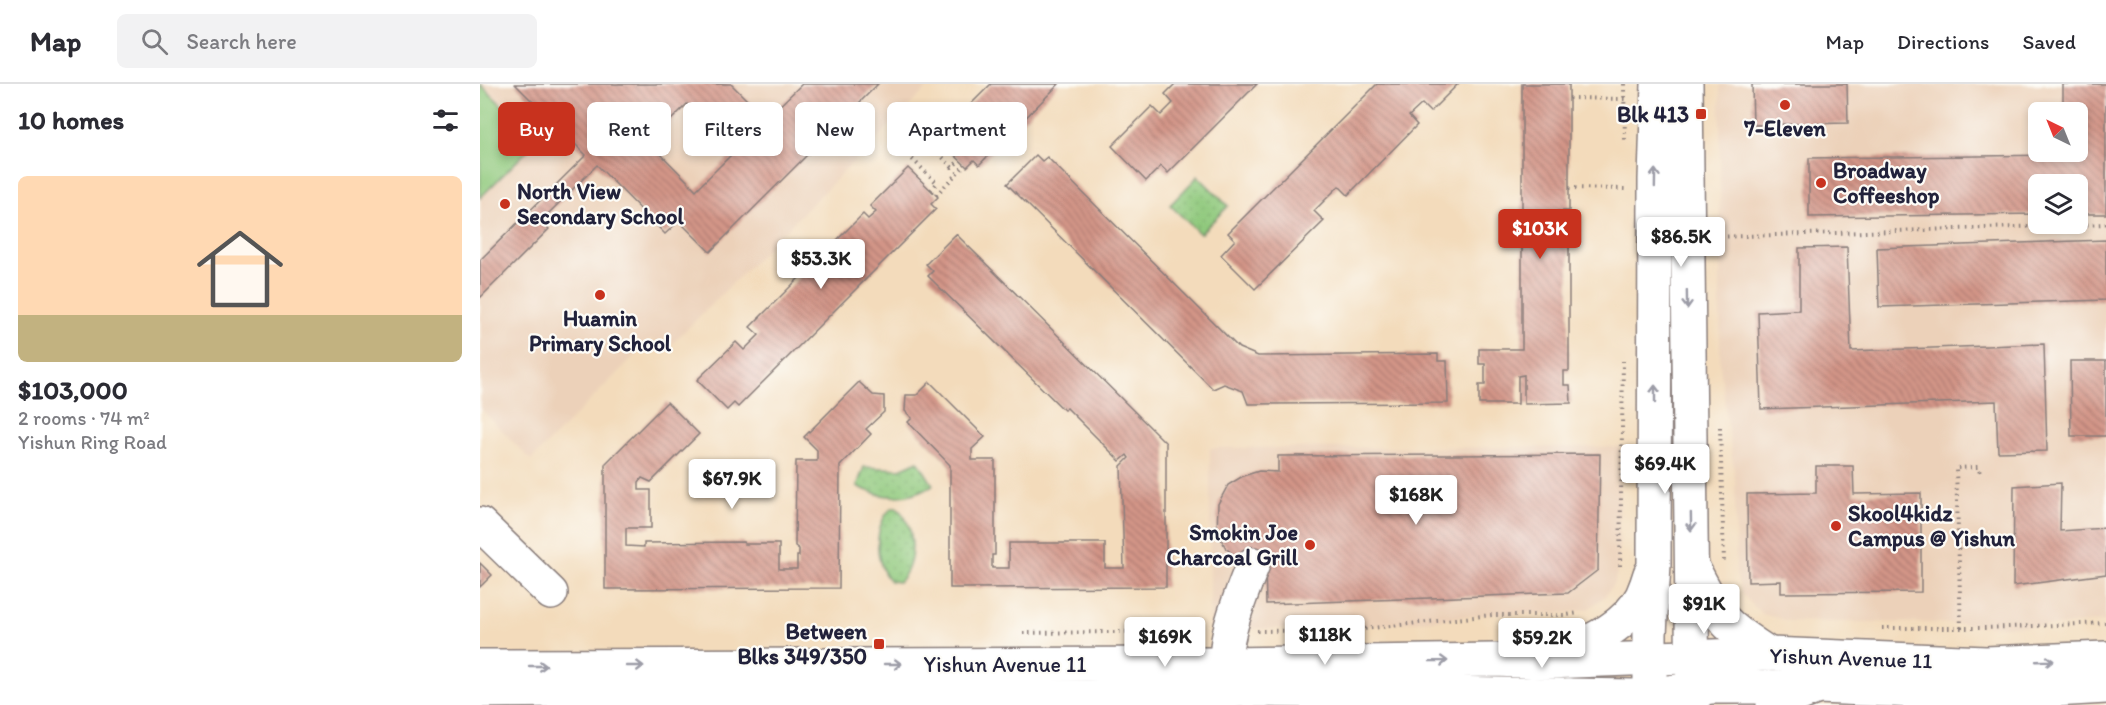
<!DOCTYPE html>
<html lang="en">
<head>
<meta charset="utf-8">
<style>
  :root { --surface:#fff; --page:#f2f2f3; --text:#2b2b33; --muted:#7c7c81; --line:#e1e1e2; --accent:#c8321e }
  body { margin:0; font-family:Itim,sans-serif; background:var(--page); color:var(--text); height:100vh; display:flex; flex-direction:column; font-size:22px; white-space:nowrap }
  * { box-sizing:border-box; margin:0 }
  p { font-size:20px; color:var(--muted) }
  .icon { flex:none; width:33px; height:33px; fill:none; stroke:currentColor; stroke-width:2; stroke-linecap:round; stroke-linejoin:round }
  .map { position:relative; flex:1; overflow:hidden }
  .side { display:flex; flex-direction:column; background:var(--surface); width:480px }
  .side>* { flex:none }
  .top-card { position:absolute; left:18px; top:18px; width:570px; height:54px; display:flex; gap:12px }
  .needle { width:39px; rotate:317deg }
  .fabs { position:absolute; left:1548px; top:18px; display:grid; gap:12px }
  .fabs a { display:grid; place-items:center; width:60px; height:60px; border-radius:9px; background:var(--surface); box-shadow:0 3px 9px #0003; font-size:30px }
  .price { position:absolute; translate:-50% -51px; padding:0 14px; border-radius:6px; background:#fff; color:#222; font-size:20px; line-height:39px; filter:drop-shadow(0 2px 3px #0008) }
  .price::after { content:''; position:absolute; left:50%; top:36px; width:18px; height:14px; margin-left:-9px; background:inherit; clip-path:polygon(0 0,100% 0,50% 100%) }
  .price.selected { background:var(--accent); color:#fff }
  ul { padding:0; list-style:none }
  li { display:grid; align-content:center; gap:12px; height:318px; padding:0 18px }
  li+li { border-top:2px solid var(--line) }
  li span { display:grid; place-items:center; height:186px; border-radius:9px; color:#555 }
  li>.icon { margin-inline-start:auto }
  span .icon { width:108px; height:108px; fill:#fffc; stroke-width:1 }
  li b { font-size:26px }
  h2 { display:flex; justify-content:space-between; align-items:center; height:72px; padding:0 18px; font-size:26px }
  .tag { padding:0 21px; border-radius:9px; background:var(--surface); box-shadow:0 3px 9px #0003; font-size:21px; line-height:54px }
  .tag.selected { background:var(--accent); color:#fff }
  header { display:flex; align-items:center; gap:36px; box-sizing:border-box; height:84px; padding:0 30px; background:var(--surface); border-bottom:2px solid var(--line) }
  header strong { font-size:28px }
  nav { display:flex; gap:33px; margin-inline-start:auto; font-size:21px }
  .search { width:420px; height:54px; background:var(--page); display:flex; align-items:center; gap:15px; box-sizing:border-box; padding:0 21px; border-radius:9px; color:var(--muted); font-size:22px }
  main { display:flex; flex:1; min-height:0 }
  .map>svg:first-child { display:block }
  .built { fill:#ecd1b9; fill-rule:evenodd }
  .park { fill:url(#park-dots); stroke:#59765c; stroke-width:1.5 }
  .pitch { fill:#90c97d; stroke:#59765c; stroke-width:1.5 }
  .building { fill:url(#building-back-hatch); fill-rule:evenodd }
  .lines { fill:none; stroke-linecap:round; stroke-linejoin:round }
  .minor-casing { stroke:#8a7e7b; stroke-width:36 }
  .major-casing { stroke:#8a7e7b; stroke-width:36 }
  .path { stroke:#8a7e7b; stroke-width:4; stroke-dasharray:1.5 4.5; stroke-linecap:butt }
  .minor { stroke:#fff; stroke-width:33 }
  .major { stroke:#fff; stroke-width:33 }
  .oneway { stroke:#9c9ca7 }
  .poi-dot { fill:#c8321e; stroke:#fdfcf7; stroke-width:2 }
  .labels { text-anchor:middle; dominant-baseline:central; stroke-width:4.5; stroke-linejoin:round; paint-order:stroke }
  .poi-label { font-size:22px; font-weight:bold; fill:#22223b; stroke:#fdfcf7; text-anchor:end }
  .street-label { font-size:22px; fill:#22223b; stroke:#fdfcf7 }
</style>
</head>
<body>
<header>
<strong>Map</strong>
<div class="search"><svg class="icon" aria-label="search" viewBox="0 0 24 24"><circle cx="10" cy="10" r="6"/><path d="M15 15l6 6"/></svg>Search here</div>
<nav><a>Map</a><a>Directions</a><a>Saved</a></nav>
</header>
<main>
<section class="side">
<h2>10 homes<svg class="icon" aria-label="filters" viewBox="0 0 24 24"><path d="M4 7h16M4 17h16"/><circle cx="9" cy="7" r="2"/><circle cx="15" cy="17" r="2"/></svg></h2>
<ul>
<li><span style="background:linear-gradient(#ffd9b3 75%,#c2b280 0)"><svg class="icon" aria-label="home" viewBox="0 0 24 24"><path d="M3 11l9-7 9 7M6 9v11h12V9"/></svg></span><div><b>$103,000</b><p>2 rooms · 74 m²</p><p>Yishun Ring Road</p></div></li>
</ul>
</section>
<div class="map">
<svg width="1626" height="621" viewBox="0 0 1626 621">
  <defs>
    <pattern id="park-dots" width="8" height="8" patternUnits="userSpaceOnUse" patternTransform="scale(1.5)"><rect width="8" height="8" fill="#90c97d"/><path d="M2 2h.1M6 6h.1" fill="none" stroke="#7cac6d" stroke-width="1.8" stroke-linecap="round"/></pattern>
    <pattern id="building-back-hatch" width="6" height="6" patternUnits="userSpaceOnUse" patternTransform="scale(1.5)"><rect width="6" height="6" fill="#d39587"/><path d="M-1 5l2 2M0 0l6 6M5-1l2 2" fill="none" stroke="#ab7970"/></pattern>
  </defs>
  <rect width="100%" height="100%" fill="#fdfcf7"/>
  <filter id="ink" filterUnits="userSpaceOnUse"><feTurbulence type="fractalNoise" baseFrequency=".0167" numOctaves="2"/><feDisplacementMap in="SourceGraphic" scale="12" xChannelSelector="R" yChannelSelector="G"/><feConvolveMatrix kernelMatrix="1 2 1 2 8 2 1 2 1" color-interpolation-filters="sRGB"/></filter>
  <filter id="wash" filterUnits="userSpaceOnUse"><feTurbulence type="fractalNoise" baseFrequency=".008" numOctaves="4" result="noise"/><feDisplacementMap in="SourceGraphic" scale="24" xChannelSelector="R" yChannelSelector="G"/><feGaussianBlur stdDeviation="1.35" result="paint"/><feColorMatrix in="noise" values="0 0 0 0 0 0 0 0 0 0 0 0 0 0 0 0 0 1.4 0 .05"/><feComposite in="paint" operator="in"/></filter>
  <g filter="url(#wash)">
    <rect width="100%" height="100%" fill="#f3dbbb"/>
    <g class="built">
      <path d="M 0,0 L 451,0 L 185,267 L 171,255 L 51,376 L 0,324 Z"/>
      <path d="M 1240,0 L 1626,0 L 1626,537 L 1578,542 L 1518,542 L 1458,539 L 1309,537 L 1282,530 L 1262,510 L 1256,489 L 1255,395 L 1240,282 ZM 1558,28 L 1598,28 L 1598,68 L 1558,68 ZM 1558,100 L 1598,100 L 1598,140 L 1558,140 Z"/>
      <path d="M 1140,363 L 1139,479 L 1135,497 L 1125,512 L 1108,525 L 1087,529 L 1013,530 L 871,544 L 730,545 L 730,364 Z"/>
    </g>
    <g class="park">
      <path d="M 718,92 L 748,122 L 720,150 L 690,121 Z"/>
      <path d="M 438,377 L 453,401 C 427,416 404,416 377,402 L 384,383 L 420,385 Z"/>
      <path d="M 412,424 L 417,424 C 436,441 437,480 419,498 L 410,497 C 394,480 393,440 412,424 Z"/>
    </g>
    <path class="pitch" d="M 0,0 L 58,56 L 0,114 Z"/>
    <g id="blocks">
      <g class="building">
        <path d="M 35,0 L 251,0 L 286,35 L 322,0 L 398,0 L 230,168 L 199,137 L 185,150 L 117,81 L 61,137 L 69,145 L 0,214 L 0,176 L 106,71 ZM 207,20 L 255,67 L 216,106 L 169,58 Z"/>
        <path d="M 511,0 L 579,0 L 499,81 L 494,76 L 487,83 L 457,54 Z"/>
        <path d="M 695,0 L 777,0 L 688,89 L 681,82 L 666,97 L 632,62 L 672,22 L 681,31 L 693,19 L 685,10 Z"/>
        <path d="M 897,0 L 978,0 L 950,28 L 942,20 L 929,32 L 937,41 L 868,111 L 859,102 L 834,127 L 844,137 L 775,205 L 741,171 L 755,156 L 748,149 Z"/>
        <path d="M 1042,0 L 1089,0 L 1089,127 L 1078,127 L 1078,148 L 1089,148 L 1089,287 L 1084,287 L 1084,301 L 1090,301 L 1091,319 L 1044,320 L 1044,291 L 1038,292 L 1038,320 L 999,320 L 999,301 L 1005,301 L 1005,280 L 999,280 L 999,265 L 1042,265 Z"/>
        <path d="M 1272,0 L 1367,0 L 1368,39 L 1273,41 Z"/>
        <path d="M 1583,0 L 1626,0 L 1626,130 L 1598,130 L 1598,100 L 1558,100 L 1558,130 L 1329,133 L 1329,74 L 1583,71 L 1583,68 L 1598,68 L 1598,28 L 1583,28 Z"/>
        <path d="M 556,71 L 562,77 L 567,73 L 759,264 L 778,272 L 958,270 L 958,277 L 967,277 L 968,319 L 768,320 L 763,307 L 744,300 L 733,305 L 527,100 Z"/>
        <path d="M 428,84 L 458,113 L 451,120 L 456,125 L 258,323 L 254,319 L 247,326 L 217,296 L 256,258 L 264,266 L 279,251 L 270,243 L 383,130 L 388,135 L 396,128 L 390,122 Z"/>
        <path d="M 476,150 L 686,359 L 686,503 L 470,504 L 470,381 L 428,338 L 432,334 L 425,327 L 426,311 L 437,311 L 450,298 L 505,353 L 492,365 L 492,376 L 515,376 L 515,471 L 512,471 L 512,484 L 529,484 L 529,459 L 625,459 L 625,484 L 644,484 L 641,382 L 649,374 L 647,371 L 640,377 L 587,324 L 584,326 L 448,192 L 453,187 L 446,180 Z"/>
        <path d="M 1626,156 L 1626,216 L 1399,223 L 1397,164 Z"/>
        <path d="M 1367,163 L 1371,267 L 1564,260 L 1567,367 L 1518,368 L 1516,317 L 1281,325 L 1278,228 L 1319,226 L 1319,164 Z"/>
        <path d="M 1590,277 L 1626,277 L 1626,352 L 1591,352 Z"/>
        <path d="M 379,298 L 393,311 L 404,312 L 404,328 L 386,345 L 391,350 L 360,382 L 359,504 L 125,505 L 125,380 L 187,318 L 219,350 L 171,398 L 162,394 L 159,398 L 159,406 L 171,406 L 171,444 L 146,444 L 146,462 L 164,463 L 164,459 L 264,458 L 264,460 L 299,460 L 299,485 L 317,485 L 317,472 L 319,472 L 319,465 L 315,462 L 316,377 L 337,377 L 337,366 L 324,353 Z"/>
        <path d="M 1120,370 L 1118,486 L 1088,509 L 786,520 L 785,480 L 759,476 L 746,464 L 737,448 L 738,420 L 748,401 L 763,392 L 779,387 L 798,388 L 798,372 Z"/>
        <path d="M 1336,382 L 1373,382 L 1374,410 L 1441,409 L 1441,508 L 1301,509 L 1301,497 L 1268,498 L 1267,410 L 1336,409 Z"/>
        <path d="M 1581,399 L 1580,447 L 1626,444 L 1626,490 L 1533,502 L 1534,402 Z"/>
        <path d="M 0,479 L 12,491 L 0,503 Z"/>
      </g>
    </g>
  </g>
  <g filter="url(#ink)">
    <use href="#blocks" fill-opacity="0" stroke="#8a7e7b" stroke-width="1.5"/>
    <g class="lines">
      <g class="minor-casing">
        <g id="minor">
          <path d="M 0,440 L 71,509"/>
          <path d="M 0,582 L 747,580 L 1015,576 L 1066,578 L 1289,570 L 1506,579 L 1626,574"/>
          <path d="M 755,597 C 731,577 764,504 773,480"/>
          <path d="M 0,607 L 95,606 L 607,613 L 766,606 L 1155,612 L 1231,603 L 1338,603 L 1506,610 L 1626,603"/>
        </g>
      </g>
      <g class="major-casing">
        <g id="major">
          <path d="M 1206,0 L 1213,621"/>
          <path d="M 1213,484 C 1223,503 1232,522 1246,538 C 1258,551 1275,560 1289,570"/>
          <path d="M 1066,578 C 1100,561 1143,548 1162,512 C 1165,505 1168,497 1170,490"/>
          <path d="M 1088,611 L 1107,621"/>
          <path d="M 1170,621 L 1170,550 L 1174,480 L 1175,95 L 1178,0"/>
          <path d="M 1293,621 L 1338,603"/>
        </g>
      </g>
      <g class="path">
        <path d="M 1144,0 L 1145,59"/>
        <path d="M 1089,14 L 1145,15"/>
        <path d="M 1089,104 L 1145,105"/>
        <path d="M 451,106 L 457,99 L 431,74 L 448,58 L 472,83 L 480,76"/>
        <path d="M 456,111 L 485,81"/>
        <path d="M 1235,153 L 1626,140"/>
        <path d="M 1240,343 L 1244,479"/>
        <path d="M 1140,482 L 1143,277"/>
        <path d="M 1402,544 L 1505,544 L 1626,539"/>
        <path d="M 1481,544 L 1476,384 L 1498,383 L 1500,389"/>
        <path d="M 777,547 L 874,546 L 1012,531 L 1087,531 L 1099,529"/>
        <path d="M 543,549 L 722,547"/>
      </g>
      <use href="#minor" class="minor"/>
      <use href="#major" class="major"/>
    </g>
    <defs><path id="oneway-shaft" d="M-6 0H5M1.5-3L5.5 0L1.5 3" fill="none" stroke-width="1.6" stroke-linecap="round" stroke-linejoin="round" transform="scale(1.5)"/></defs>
    <g class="oneway">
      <use href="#oneway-shaft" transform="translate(1175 94) rotate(-89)"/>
      <use href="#oneway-shaft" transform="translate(1207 216) rotate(89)"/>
      <use href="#oneway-shaft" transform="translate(1175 310) rotate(-90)"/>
      <use href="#oneway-shaft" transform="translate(1211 438) rotate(89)"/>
      <use href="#oneway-shaft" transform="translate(959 577) rotate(-1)"/>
      <use href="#oneway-shaft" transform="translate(1565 577) rotate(-2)"/>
      <use href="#oneway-shaft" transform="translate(413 580)"/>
      <use href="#oneway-shaft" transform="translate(58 582)"/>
      <use href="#oneway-shaft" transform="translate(155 582)"/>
    </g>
  </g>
  <g class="poi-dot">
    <circle cx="1305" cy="21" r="6"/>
    <rect x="1215" y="24" width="12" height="12" rx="3"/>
    <circle cx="1341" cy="99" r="6"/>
    <circle cx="25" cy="120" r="6"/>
    <circle cx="120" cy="211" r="6"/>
    <circle cx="1356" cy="442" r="6"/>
    <circle cx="830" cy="461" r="6"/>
    <rect x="393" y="554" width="12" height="12" rx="3"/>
  </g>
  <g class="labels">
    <g class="poi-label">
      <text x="1209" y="30">Blk 413</text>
      <text x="1305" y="44" text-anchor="middle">7-Eleven</text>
      <text x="1353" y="86" text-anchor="start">Broadway<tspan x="1353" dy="25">Coffeeshop</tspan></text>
      <text x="37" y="107" text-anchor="start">North View<tspan x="37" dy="25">Secondary School</tspan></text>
      <text x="120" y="234" text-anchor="middle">Huamin<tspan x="120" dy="25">Primary School</tspan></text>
      <text x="1368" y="429" text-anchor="start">Skool4kidz<tspan x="1368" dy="25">Campus @ Yishun</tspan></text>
      <text x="818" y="448">Smokin Joe<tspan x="818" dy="25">Charcoal Grill</tspan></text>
      <text x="387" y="547">Between<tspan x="387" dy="25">Blks 349/350</tspan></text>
    </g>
    <g class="street-label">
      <text transform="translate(1371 574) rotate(2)">Yishun Avenue 11</text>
      <text x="525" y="580">Yishun Avenue 11</text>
    </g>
  </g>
</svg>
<div class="fabs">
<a><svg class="needle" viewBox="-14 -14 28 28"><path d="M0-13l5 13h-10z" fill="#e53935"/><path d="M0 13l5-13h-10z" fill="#7c7c81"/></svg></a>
<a><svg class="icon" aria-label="layers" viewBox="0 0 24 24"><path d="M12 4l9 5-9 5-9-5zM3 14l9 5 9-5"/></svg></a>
</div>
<b class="price selected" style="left:1060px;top:176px">$103K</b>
<b class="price" style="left:1201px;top:184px">$86.5K</b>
<b class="price" style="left:341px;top:206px">$53.3K</b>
<b class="price" style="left:1185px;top:411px">$69.4K</b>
<b class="price" style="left:252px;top:426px">$67.9K</b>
<b class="price" style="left:936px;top:442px">$168K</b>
<b class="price" style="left:1224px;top:551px">$91K</b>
<b class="price" style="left:845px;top:582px">$118K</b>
<b class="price" style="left:685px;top:584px">$169K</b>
<b class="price" style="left:1062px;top:585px">$59.2K</b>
<div class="top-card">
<a class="tag selected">Buy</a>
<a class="tag">Rent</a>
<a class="tag">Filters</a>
<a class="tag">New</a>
<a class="tag">Apartment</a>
</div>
</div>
</main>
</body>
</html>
